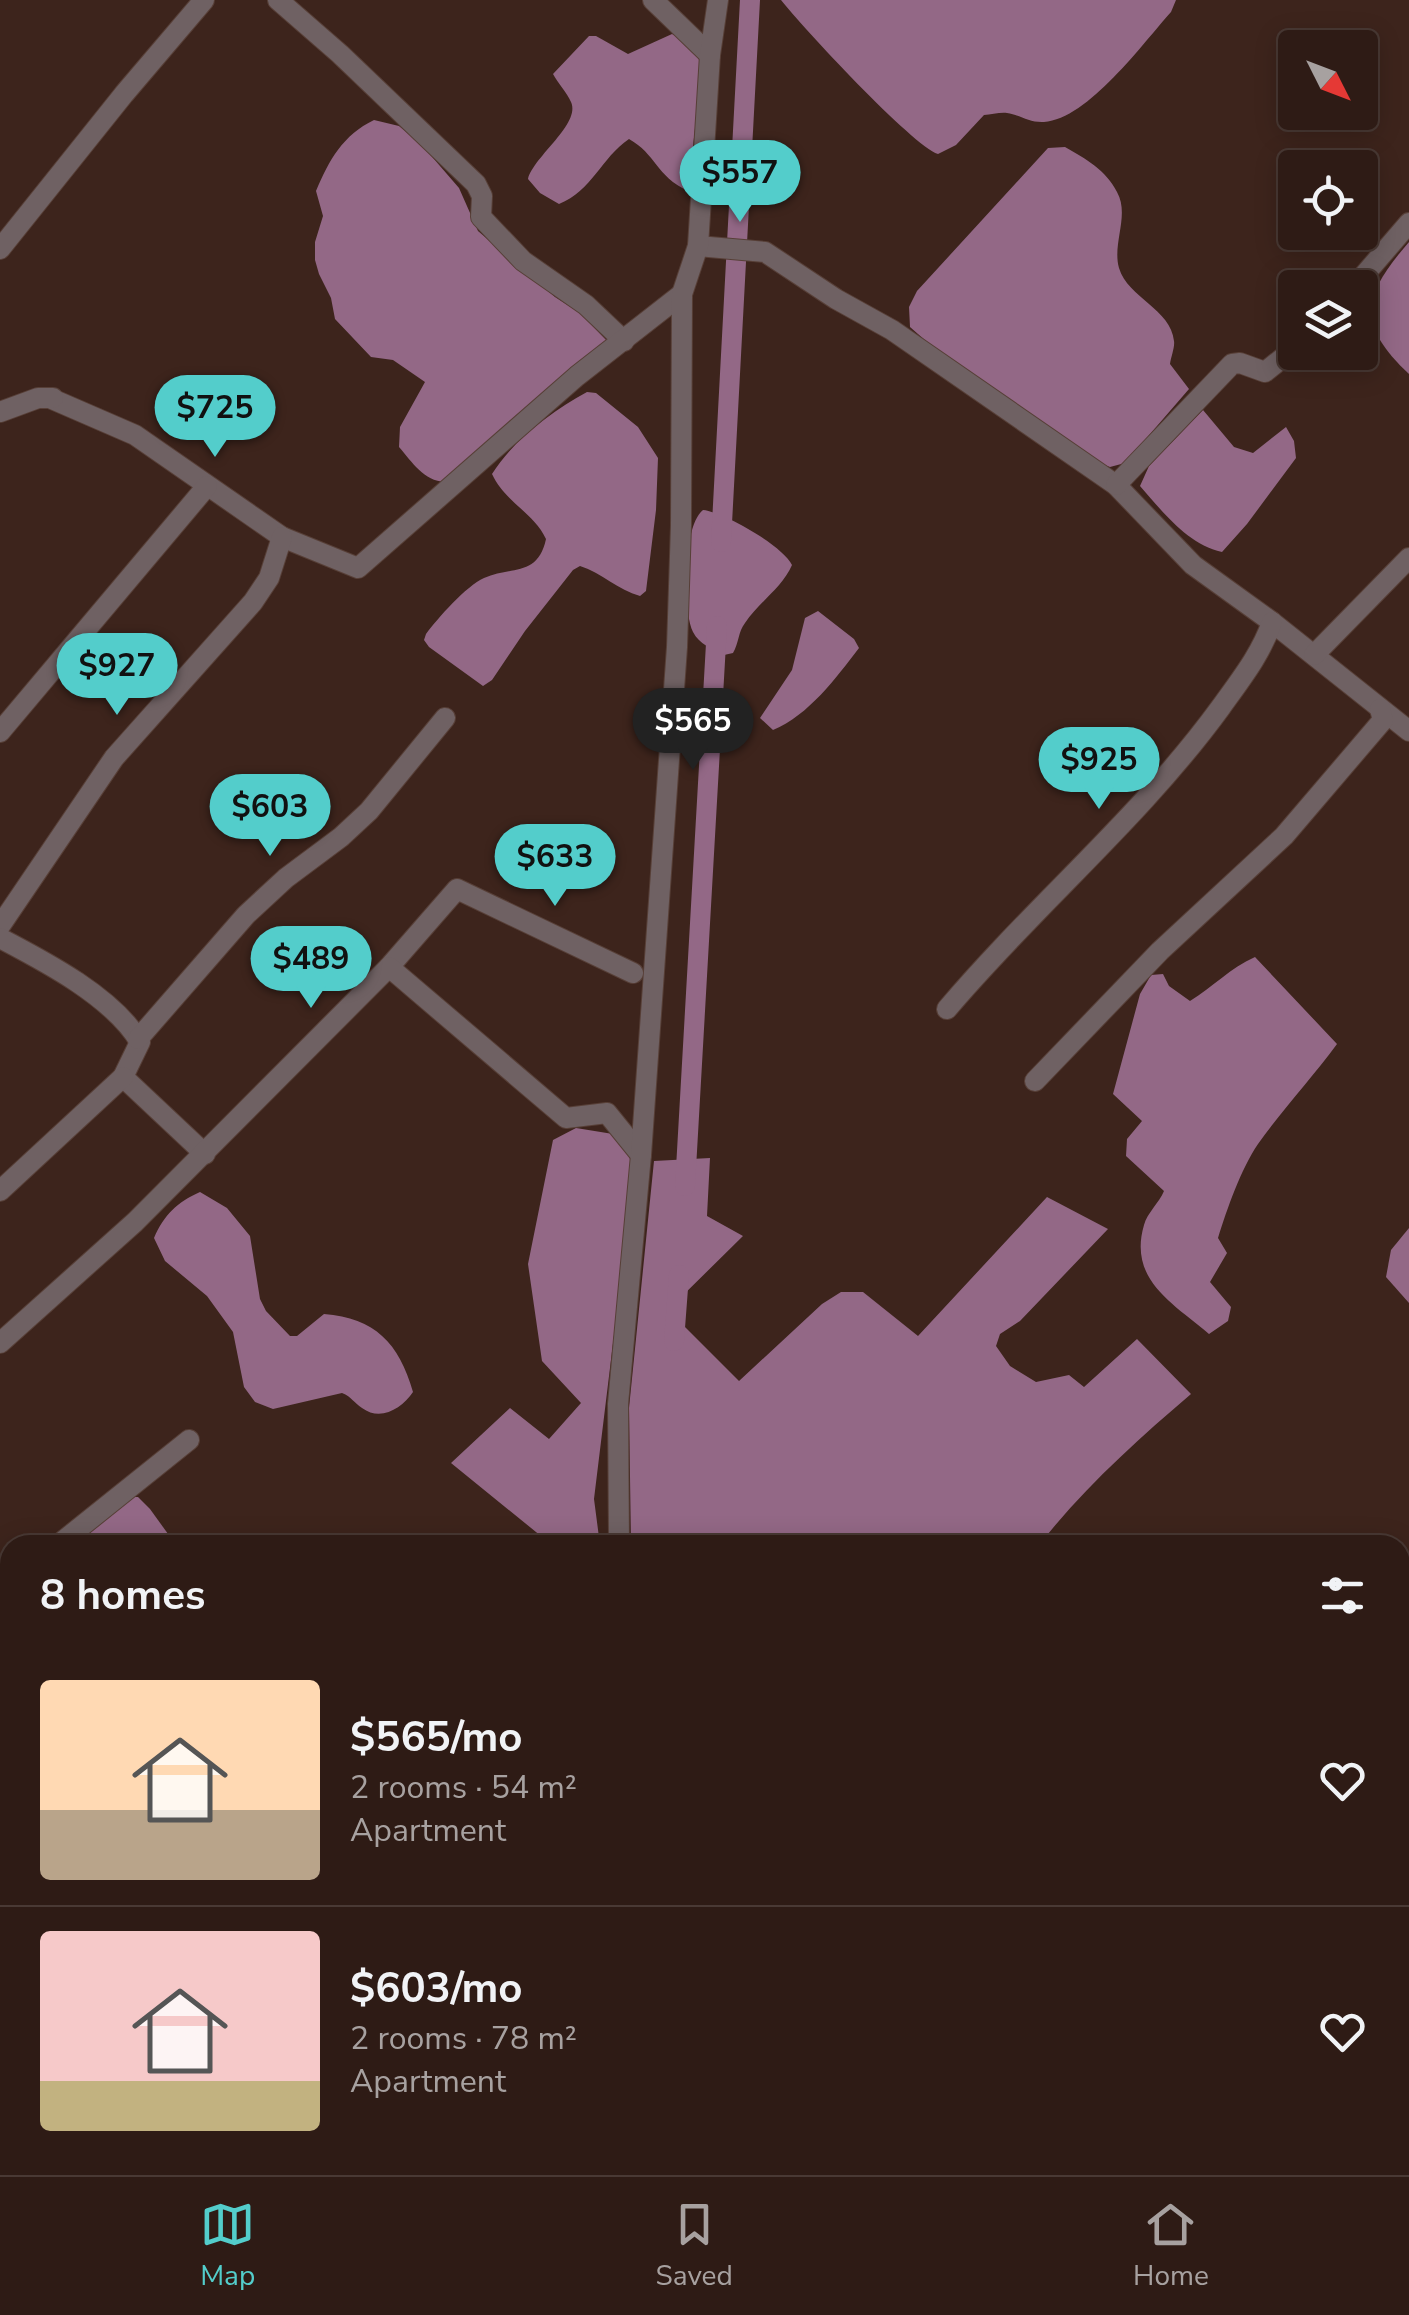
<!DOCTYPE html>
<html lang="en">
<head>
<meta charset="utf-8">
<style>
  :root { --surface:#2e1b15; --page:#36241e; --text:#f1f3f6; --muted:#a7a1a0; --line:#493934; --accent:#53cdcb }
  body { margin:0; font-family:"Nunito Sans",sans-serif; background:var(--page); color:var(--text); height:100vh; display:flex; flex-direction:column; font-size:38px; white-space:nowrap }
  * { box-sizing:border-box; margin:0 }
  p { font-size:32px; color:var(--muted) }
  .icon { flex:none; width:55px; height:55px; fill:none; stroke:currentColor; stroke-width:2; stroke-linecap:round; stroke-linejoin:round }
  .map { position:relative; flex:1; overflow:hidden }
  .details { position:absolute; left:0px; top:1535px; width:1410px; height:640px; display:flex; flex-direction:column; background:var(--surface); border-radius:30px 30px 0 0; box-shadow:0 5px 25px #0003,0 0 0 2px var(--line) }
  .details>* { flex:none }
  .needle { width:65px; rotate:132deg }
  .controls { position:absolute; left:1278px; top:30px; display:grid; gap:20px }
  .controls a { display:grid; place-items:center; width:100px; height:100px; border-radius:10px; background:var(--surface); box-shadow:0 5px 25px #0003,0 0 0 2px var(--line); font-size:50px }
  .price { position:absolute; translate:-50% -85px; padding:0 22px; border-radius:35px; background:var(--accent); color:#111; font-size:32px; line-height:65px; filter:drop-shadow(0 2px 5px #0008) }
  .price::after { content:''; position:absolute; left:50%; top:60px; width:30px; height:22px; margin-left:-15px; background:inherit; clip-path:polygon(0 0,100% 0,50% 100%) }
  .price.on { background:#222; color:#fff }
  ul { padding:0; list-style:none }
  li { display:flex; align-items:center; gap:30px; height:250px; padding:0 40px }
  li+li { border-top:2px solid var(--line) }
  li span { display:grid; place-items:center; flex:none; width:280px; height:200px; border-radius:10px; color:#555 }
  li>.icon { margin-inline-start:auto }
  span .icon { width:120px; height:120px; fill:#fffc; stroke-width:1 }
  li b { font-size:42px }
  h2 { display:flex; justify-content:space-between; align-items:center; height:120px; padding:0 40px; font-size:42px }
  .menu { display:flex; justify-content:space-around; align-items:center; height:140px; border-top:2px solid var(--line); background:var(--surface); font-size:28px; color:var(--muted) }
  .menu a { display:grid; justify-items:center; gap:5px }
  .menu .on { color:var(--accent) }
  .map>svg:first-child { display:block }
  .water { fill:#936886 }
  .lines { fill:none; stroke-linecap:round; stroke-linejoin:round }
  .canal { stroke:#936886; stroke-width:20 }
  .minor-casing { stroke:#573f37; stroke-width:22 }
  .minor { stroke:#6f6163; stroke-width:20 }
</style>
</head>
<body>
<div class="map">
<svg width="1409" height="2175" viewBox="0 0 1409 2175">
  <rect width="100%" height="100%" fill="#3d241c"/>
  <g class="water">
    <path d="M 781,0 L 1176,0 L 1171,12 C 1143,43 1088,119 1044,122 C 1030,123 1020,115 1007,113 C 1000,112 991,115 984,115 L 956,145 L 938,154 C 913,146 802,27 781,0 Z"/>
    <path d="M 672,34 C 687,39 697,52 702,66 L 688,191 C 656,176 656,154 629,139 C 601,158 592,191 559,204 L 540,193 L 528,179 C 534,156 581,124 571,102 C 567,93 558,83 553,74 L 589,36 L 596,36 L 628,54 Z"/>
    <path d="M 374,120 L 399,126 L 421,144 L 459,188 L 478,231 L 555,297 L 580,313 L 608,342 L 445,482 C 424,481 412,462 399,447 L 400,427 L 425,382 L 393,360 L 371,357 L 335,319 L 331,298 L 319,274 L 315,260 L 315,242 L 323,216 L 316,191 C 329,160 343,135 374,120 Z"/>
    <path d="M 1065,147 C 1086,159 1106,170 1117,192 C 1130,215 1112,243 1119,268 C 1128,298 1171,309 1174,341 C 1175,347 1171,357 1170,364 L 1189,389 L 1125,463 L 1110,467 L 1090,460 L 935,349 L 910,327 L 909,307 L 917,291 L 1048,148 Z"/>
    <path d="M 1409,242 L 1409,374 C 1355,323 1363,295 1409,242 Z"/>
    <path d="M 587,392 L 596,393 L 638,427 L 658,458 L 656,510 L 646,591 L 640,596 C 618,590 602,573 580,566 L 573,570 L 525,631 L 492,680 L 483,686 L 429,647 L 424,640 L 426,634 C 438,618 466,586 484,578 C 511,566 538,577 546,539 C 534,513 505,502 492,474 C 514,439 551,412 587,392 Z"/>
    <path d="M 1203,410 L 1234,447 L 1253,453 L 1286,427 L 1294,441 L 1296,458 L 1247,524 L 1222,552 C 1187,544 1163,512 1140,486 L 1149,466 Z"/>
    <path d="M 703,510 C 724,512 783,546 792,565 C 782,588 759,602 745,623 C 738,632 739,643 733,653 L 724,655 C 712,649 699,644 693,632 C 682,610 683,525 703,510 Z"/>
    <path d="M 818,611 L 854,639 L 859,648 C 836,678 809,715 773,730 L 760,718 L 792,670 L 805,618 Z"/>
    <path d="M 1255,957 L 1337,1044 C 1312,1078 1283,1109 1258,1144 C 1241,1169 1227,1209 1218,1238 L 1227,1253 L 1210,1282 L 1231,1307 L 1228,1321 L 1209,1334 C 1173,1303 1128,1280 1144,1225 C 1147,1213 1159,1203 1164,1191 L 1126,1156 L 1127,1139 L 1142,1121 L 1113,1094 L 1140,994 L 1151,975 L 1163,974 L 1169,986 L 1190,1001 C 1213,987 1230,968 1255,957 Z"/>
    <path d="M 576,1128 L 613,1134 L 636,1155 L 594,1499 L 600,1545 L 552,1545 L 451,1463 L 510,1408 L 549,1439 L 581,1403 L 542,1361 L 528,1264 L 553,1140 Z"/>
    <path d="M 710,1158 L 707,1216 L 743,1236 L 668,1310 L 739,1381 L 822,1304 L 841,1292 L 863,1292 L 918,1336 L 1047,1197 L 1108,1229 L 1020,1321 L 1000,1334 L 996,1346 L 1010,1366 L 1036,1382 L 1069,1375 L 1084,1387 L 1137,1339 L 1191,1394 C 1136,1441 1084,1488 1039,1545 L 631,1545 L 629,1408 L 654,1161 Z"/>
    <path d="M 200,1192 L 227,1208 L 250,1236 L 260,1299 L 266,1311 L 290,1336 L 297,1336 L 324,1314 C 375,1318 399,1343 413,1392 C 402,1408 381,1422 362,1408 C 354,1403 352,1397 342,1393 L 273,1409 L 255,1402 L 244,1387 L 233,1332 L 207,1296 L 165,1261 L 154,1238 C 164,1215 177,1202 200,1192 Z"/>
    <path d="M 1409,1228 L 1409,1303 L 1386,1277 L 1391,1250 Z"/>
    <path d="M 129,1497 L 138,1497 L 150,1509 L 176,1545 L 90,1545 L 85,1539 L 87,1530 Z"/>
    <path d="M 10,1599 L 10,1657 L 0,1639 L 0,1610 Z"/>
    <path d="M 1400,1939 L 1409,1948 L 1409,2100 L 1400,2091 Z"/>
    <path d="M 1400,2142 L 1406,2148 L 1409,2145 L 1409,2175 L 1342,2175 L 1333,2167 L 1400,2165 Z"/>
    <path d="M 743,2165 L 928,2165 L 920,2175 L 734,2175 Z"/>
    <path d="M 1146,2165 L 1198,2165 L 1188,2175 L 1156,2175 Z"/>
  </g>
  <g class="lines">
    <g class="canal">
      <path d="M 721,542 L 750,0"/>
      <path d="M 685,1186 L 717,626"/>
      <path d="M 674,1341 L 679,1275"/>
      <path d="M 617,2175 L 617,2165"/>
    </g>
    <g class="minor-casing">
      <g id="minor">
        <path d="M 278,0 L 340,54 L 476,184 L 482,196 L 481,217 L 523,261 L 586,305 L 624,341"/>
        <path d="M 653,0 L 710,55"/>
        <path d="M 698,246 L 765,252 L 836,299 L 892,330 L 1116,485 L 1193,565 L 1272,622 L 1409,731"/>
        <path d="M 0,249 L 124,94 L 204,0"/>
        <path d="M 1353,288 L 1409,223"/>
        <path d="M 52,399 L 135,435 L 282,537 L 358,568 L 577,376 L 682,294"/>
        <path d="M 0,412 L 38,398 L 53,398"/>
        <path d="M 1116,485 L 1232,364 L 1240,363 L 1265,372 L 1295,348"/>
        <path d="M 1314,655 L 1409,558"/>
        <path d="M 0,732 L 207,486"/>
        <path d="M 0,926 L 114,758 L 253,602 L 269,578 L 282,537"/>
        <path d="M 0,938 C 46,962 113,997 140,1042 L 123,1077 L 205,1154"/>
        <path d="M 389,967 L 457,889 L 633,973"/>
        <path d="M 947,1009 C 1035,905 1141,817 1221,707 C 1241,679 1261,654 1272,622"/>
        <path d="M 138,1039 L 246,915 L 286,878 L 341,837 L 369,811 L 445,718"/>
        <path d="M 1035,1081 L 1160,951 L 1284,836 L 1383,720 L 1380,709"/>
        <path d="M 0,1191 L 123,1077"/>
        <path d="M 0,1343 L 135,1222 L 389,967 L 566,1118 L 607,1113 L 641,1155"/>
        <path d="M 58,1545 L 189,1440"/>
        <path d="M 619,1545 L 618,1404 L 641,1155 L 677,647 L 681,525 L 682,294 L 698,246 L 710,55 L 718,0"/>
        <path d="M 0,1593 L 10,1585"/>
        <path d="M 0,1680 L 10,1695"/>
        <path d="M 0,2057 L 10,2066"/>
        <path d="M 128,2165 L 138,2172 L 146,2165"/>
        <path d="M 541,2165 L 541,2175"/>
        <path d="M 1313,2165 L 1321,2175"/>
        <path d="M 715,2175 L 724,2165"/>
        <path d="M 1274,2175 L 1283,2165"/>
      </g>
    </g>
    <use href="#minor" class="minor"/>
  </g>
</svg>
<div class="controls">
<a><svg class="needle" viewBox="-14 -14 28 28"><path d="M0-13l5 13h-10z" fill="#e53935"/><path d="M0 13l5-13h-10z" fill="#a7a1a0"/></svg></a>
<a><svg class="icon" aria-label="locate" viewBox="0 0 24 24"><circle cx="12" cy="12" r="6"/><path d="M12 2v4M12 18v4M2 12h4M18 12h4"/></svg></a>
<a><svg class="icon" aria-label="layers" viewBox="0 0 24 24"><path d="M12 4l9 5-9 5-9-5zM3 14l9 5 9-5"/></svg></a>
</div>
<b class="price" style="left:740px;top:225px">$557</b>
<b class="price" style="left:215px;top:460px">$725</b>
<b class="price" style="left:117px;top:718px">$927</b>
<b class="price on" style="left:693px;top:773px">$565</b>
<b class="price" style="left:1099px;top:812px">$925</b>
<b class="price" style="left:270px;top:859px">$603</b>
<b class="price" style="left:555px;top:909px">$633</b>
<b class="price" style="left:311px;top:1011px">$489</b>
<section class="details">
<h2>8 homes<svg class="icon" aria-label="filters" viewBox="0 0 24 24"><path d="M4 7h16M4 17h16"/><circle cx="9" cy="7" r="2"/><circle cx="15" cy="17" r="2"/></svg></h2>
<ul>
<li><span style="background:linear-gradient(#ffd9b3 65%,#b9a48a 0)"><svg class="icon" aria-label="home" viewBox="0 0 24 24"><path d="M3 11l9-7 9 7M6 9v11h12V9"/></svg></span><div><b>$565/mo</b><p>2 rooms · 54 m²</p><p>Apartment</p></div><svg class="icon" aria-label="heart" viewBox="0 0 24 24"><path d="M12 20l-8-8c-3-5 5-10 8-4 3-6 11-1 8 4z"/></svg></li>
<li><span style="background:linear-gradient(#f6c9c9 75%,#c2b280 0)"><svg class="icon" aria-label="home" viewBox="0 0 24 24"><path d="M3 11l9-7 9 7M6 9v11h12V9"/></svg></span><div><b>$603/mo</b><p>2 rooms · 78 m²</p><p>Apartment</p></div><svg class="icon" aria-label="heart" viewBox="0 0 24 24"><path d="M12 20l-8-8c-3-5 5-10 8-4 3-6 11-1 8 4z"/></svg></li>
</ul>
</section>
</div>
<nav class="menu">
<a class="on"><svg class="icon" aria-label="map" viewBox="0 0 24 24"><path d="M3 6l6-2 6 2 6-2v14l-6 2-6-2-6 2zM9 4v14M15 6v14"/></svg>Map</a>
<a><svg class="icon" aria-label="saved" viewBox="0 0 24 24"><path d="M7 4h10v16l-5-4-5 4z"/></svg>Saved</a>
<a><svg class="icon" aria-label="home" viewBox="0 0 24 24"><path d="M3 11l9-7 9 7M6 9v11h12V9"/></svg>Home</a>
</nav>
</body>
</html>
